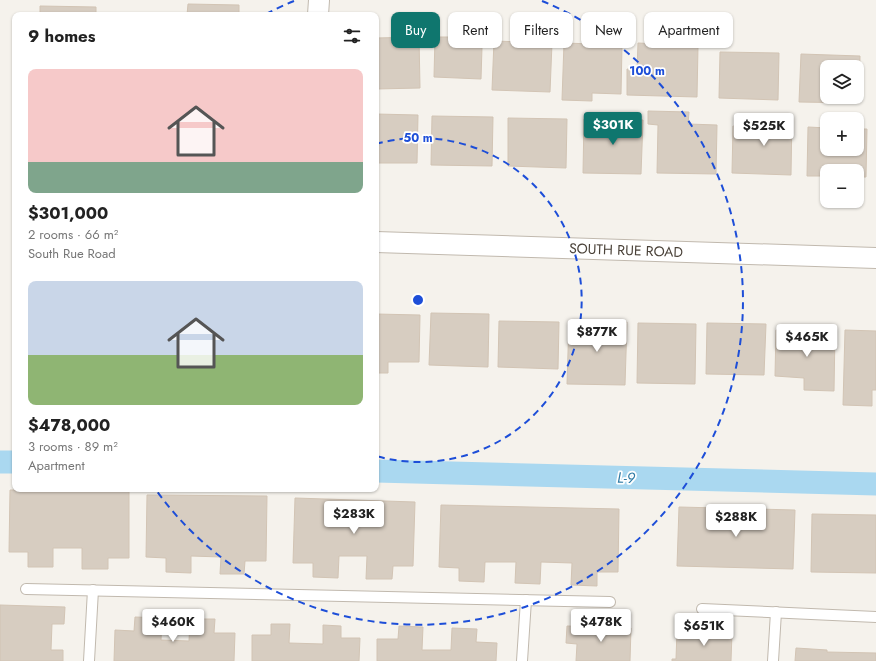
<!DOCTYPE html>
<html lang="en">
<head>
<meta charset="utf-8">
<style>
  :root { --surface:#fff; --page:#f6f6f6; --text:#222; --muted:#767676; --accent:#0f766e }
  body { margin:0; font-family:Jost,sans-serif; background:var(--page); color:var(--text); height:100vh; display:flex; flex-direction:column; font-size:15px; white-space:nowrap }
  * { box-sizing:border-box; margin:0 }
  p { font-size:13px; color:var(--muted) }
  .icon { flex:none; width:22px; height:22px; fill:none; stroke:currentColor; stroke-width:2; stroke-linecap:round; stroke-linejoin:round }
  .map { position:relative; flex:1; overflow:hidden }
  .drawer { position:absolute; left:12px; top:12px; width:367px; height:480px; display:flex; flex-direction:column; background:var(--surface); border-radius:8px; box-shadow:0 1px 3px #0004 }
  .drawer>* { flex:none }
  .banner { position:absolute; left:391px; top:12px; width:380px; height:36px; display:flex; gap:8px }
  .buttons { position:absolute; left:820px; top:60px; display:grid; gap:8px }
  .buttons a { display:grid; place-items:center; width:44px; height:44px; border-radius:8px; background:var(--surface); box-shadow:0 1px 3px #0004; font-size:20px }
  .price { position:absolute; translate:-50% -34px; padding:0 9px; border-radius:4px; background:#fff; color:#222; font-size:13px; line-height:26px; filter:drop-shadow(0 1px 2px #0008) }
  .price::after { content:''; position:absolute; left:50%; top:24px; width:12px; height:9px; margin-left:-6px; background:inherit; clip-path:polygon(0 0,100% 0,50% 100%) }
  .price.active { background:var(--accent); color:#fff }
  ul { padding:0; list-style:none }
  li { display:grid; align-content:center; gap:8px; height:212px; padding:0 16px }
  li span { display:grid; place-items:center; height:124px; border-radius:8px; color:#555 }
  li>.icon { margin-inline-start:auto }
  span .icon { width:72px; height:72px; fill:#fffc; stroke-width:1 }
  li b { font-size:17px }
  h2 { display:flex; justify-content:space-between; align-items:center; height:48px; padding:0 16px; font-size:17px }
  .chip { padding:0 14px; border-radius:8px; background:var(--surface); box-shadow:0 1px 3px #0004; font-size:14px; line-height:36px }
  .chip.active { background:var(--accent); color:#fff }
  .map>svg:first-child { display:block }
  .lines { fill:none; stroke-linecap:round; stroke-linejoin:round }
  .canal { stroke:#aad8f0; stroke-width:23 }
  .building { fill:#d7cdc1; stroke:#d2c4b4; fill-rule:evenodd }
  .lane-casing { stroke:#c1b9ae; stroke-width:12 }
  .street-casing { stroke:#c1b9ae; stroke-width:22 }
  .lane { stroke:#fff; stroke-width:10 }
  .street { stroke:#fff; stroke-width:20 }
  .ring { fill:none; stroke:#1d4ed8; stroke-width:2; stroke-dasharray:7 5 }
  .labels { text-anchor:middle; dominant-baseline:central; stroke-width:3.5; stroke-linejoin:round; paint-order:stroke }
  .street-label { font-size:14px; fill:#4a4239; stroke:#fff }
  .water-label { font-size:15px; font-style:italic; fill:#307ba5; stroke:#fff }
  .centre { fill:#1d4ed8; stroke:#fff; stroke-width:2 }
  .ring-label { font-size:12px; text-anchor:middle; font-weight:bold; fill:#1d4ed8; stroke:#fff; stroke-width:3.5; stroke-linejoin:round; paint-order:stroke }
</style>
</head>
<body>
<div class="map">
<svg width="876" height="661" viewBox="0 0 876 661">
  <rect width="100%" height="100%" fill="#f5f2ec"/>
  <g class="lines">
    <g class="canal">
      <path d="M 0,462 L 15,462"/>
      <path d="M 376,471 L 876,484"/>
    </g>
  </g>
  <g class="building">
    <path d="M 188,4 L 239,5 L 239,15 L 187,15 Z"/>
    <path d="M 40,6 L 96,7 L 96,15 L 40,15 Z"/>
    <path d="M 419,37 L 420,88 L 376,89 L 376,38 Z"/>
    <path d="M 435,37 L 454,37 L 454,46 L 482,47 L 481,79 L 434,77 Z"/>
    <path d="M 494,41 L 552,43 L 550,92 L 492,90 Z"/>
    <path d="M 564,43 L 622,45 L 621,94 L 592,93 L 592,101 L 562,100 Z"/>
    <path d="M 638,43 L 698,46 L 697,97 L 627,95 L 627,69 L 637,70 Z"/>
    <path d="M 720,52 L 779,53 L 778,100 L 719,98 Z"/>
    <path d="M 801,54 L 860,56 L 859,103 L 799,102 ZM 827,67 L 857,67 L 857,97 L 827,97 Z"/>
    <path d="M 648,111 L 689,112 L 688,124 L 717,125 L 716,174 L 657,173 L 658,125 L 648,124 Z"/>
    <path d="M 376,114 L 418,115 L 417,163 L 376,163 Z"/>
    <path d="M 764,115 L 792,115 L 791,175 L 732,173 L 733,126 L 763,127 Z"/>
    <path d="M 432,116 L 493,117 L 492,166 L 431,165 Z"/>
    <path d="M 508,118 L 567,119 L 566,168 L 508,166 Z"/>
    <path d="M 584,119 L 643,120 L 641,174 L 583,173 Z"/>
    <path d="M 808,127 L 827,128 L 827,149 L 857,149 L 857,129 L 867,129 L 866,177 L 857,177 L 857,171 L 827,171 L 827,176 L 807,176 Z"/>
    <path d="M 431,313 L 489,314 L 488,367 L 429,365 Z"/>
    <path d="M 376,314 L 420,315 L 419,362 L 388,362 L 388,373 L 376,373 Z"/>
    <path d="M 569,320 L 627,322 L 625,385 L 567,384 Z"/>
    <path d="M 499,321 L 559,322 L 558,369 L 498,367 Z"/>
    <path d="M 638,323 L 696,324 L 695,384 L 637,383 Z"/>
    <path d="M 707,323 L 766,324 L 764,375 L 706,374 Z"/>
    <path d="M 776,330 L 835,332 L 834,391 L 804,390 L 804,378 L 775,376 Z"/>
    <path d="M 845,330 L 876,331 L 876,390 L 872,390 L 872,406 L 843,405 Z"/>
    <path d="M 10,490 L 129,490 L 129,558 L 108,558 L 108,569 L 82,569 L 82,548 L 53,548 L 53,567 L 28,567 L 28,552 L 9,552 Z"/>
    <path d="M 147,495 L 267,496 L 266,561 L 245,561 L 244,574 L 220,574 L 221,557 L 191,556 L 191,573 L 166,572 L 166,558 L 146,557 Z"/>
    <path d="M 295,498 L 415,502 L 413,566 L 393,566 L 392,579 L 366,579 L 367,556 L 339,556 L 338,578 L 313,577 L 313,563 L 293,563 Z"/>
    <path d="M 441,505 L 619,509 L 618,572 L 597,572 L 597,586 L 571,585 L 572,563 L 541,562 L 540,584 L 515,583 L 516,562 L 485,562 L 484,582 L 459,581 L 459,568 L 439,567 Z"/>
    <path d="M 679,507 L 795,510 L 793,569 L 677,566 Z"/>
    <path d="M 812,514 L 876,515 L 876,573 L 811,572 Z"/>
    <path d="M 0,605 L 65,607 L 64,624 L 52,624 L 51,650 L 63,650 L 63,661 L 0,661 Z"/>
    <path d="M 135,617 L 162,618 L 161,640 L 189,641 L 190,619 L 215,619 L 214,633 L 235,633 L 234,661 L 114,661 L 115,630 L 134,631 Z"/>
    <path d="M 271,624 L 290,624 L 289,643 L 323,644 L 323,625 L 341,626 L 341,638 L 360,638 L 359,661 L 252,661 L 252,635 L 271,635 Z"/>
    <path d="M 399,626 L 423,627 L 422,650 L 451,650 L 452,628 L 477,629 L 476,642 L 497,643 L 496,661 L 377,661 L 377,639 L 398,639 Z"/>
    <path d="M 567,626 L 631,628 L 630,661 L 576,661 L 577,644 L 566,643 Z"/>
    <path d="M 677,631 L 732,633 L 731,661 L 672,661 L 672,659 L 676,659 Z"/>
    <path d="M 796,648 L 827,650 L 827,652 L 876,653 L 876,661 L 795,661 Z"/>
  </g>
  <g class="lines">
    <g class="lane-casing">
      <g id="lane">
        <path d="M 26,589 L 610,602"/>
        <path d="M 702,609 L 876,617"/>
        <path d="M 89,661 L 93,590"/>
        <path d="M 522,661 L 526,600"/>
        <path d="M 773,661 L 776,612"/>
      </g>
    </g>
    <g class="street-casing">
      <g id="street">
        <path d="M 318,15 L 319,0"/>
        <path d="M 376,242 L 876,258"/>
      </g>
    </g>
    <use href="#lane" class="lane"/>
    <use href="#street" class="street"/>
  </g>
  <g class="ring">
    <path d="M376 144A162 162 0 1 1 376 456"/>
    <path d="M266 14A324 324 0 0 1 294 1M542 1A324 324 0 1 1 156 490"/>
  </g>
  <g class="labels">
    <g class="street-label">
      <text transform="translate(626 250) rotate(2)">SOUTH RUE ROAD</text>
    </g>
    <g class="water-label">
      <text transform="translate(626 478) rotate(1)">L-9</text>
    </g>
  </g>
  <circle cx="418" cy="300" r="6" class="centre"/>
  <g class="ring-label">
    <text x="647" y="75">100 m</text>
    <text x="418" y="142">50 m</text>
  </g>
</svg>
<div class="buttons">
<a><svg class="icon" aria-label="layers" viewBox="0 0 24 24"><path d="M12 4l9 5-9 5-9-5zM3 14l9 5 9-5"/></svg></a>
<a>+</a>
<a>−</a>
</div>
<b class="price active" style="left:613px;top:146px">$301K</b>
<b class="price" style="left:764px;top:147px">$525K</b>
<b class="price" style="left:597px;top:353px">$877K</b>
<b class="price" style="left:807px;top:358px">$465K</b>
<b class="price" style="left:354px;top:535px">$283K</b>
<b class="price" style="left:736px;top:538px">$288K</b>
<b class="price" style="left:173px;top:643px">$460K</b>
<b class="price" style="left:601px;top:643px">$478K</b>
<b class="price" style="left:704px;top:647px">$651K</b>
<div class="banner">
<a class="chip active">Buy</a>
<a class="chip">Rent</a>
<a class="chip">Filters</a>
<a class="chip">New</a>
<a class="chip">Apartment</a>
</div>
<section class="drawer">
<h2>9 homes<svg class="icon" aria-label="filters" viewBox="0 0 24 24"><path d="M4 7h16M4 17h16"/><circle cx="9" cy="7" r="2"/><circle cx="15" cy="17" r="2"/></svg></h2>
<ul>
<li><span style="background:linear-gradient(#f6c9c9 75%,#7fa58c 0)"><svg class="icon" aria-label="home" viewBox="0 0 24 24"><path d="M3 11l9-7 9 7M6 9v11h12V9"/></svg></span><div><b>$301,000</b><p>2 rooms · 66 m²</p><p>South Rue Road</p></div></li>
<li><span style="background:linear-gradient(#c9d6e8 60%,#8fb573 0)"><svg class="icon" aria-label="home" viewBox="0 0 24 24"><path d="M3 11l9-7 9 7M6 9v11h12V9"/></svg></span><div><b>$478,000</b><p>3 rooms · 89 m²</p><p>Apartment</p></div></li>
</ul>
</section>
</div>
</body>
</html>
